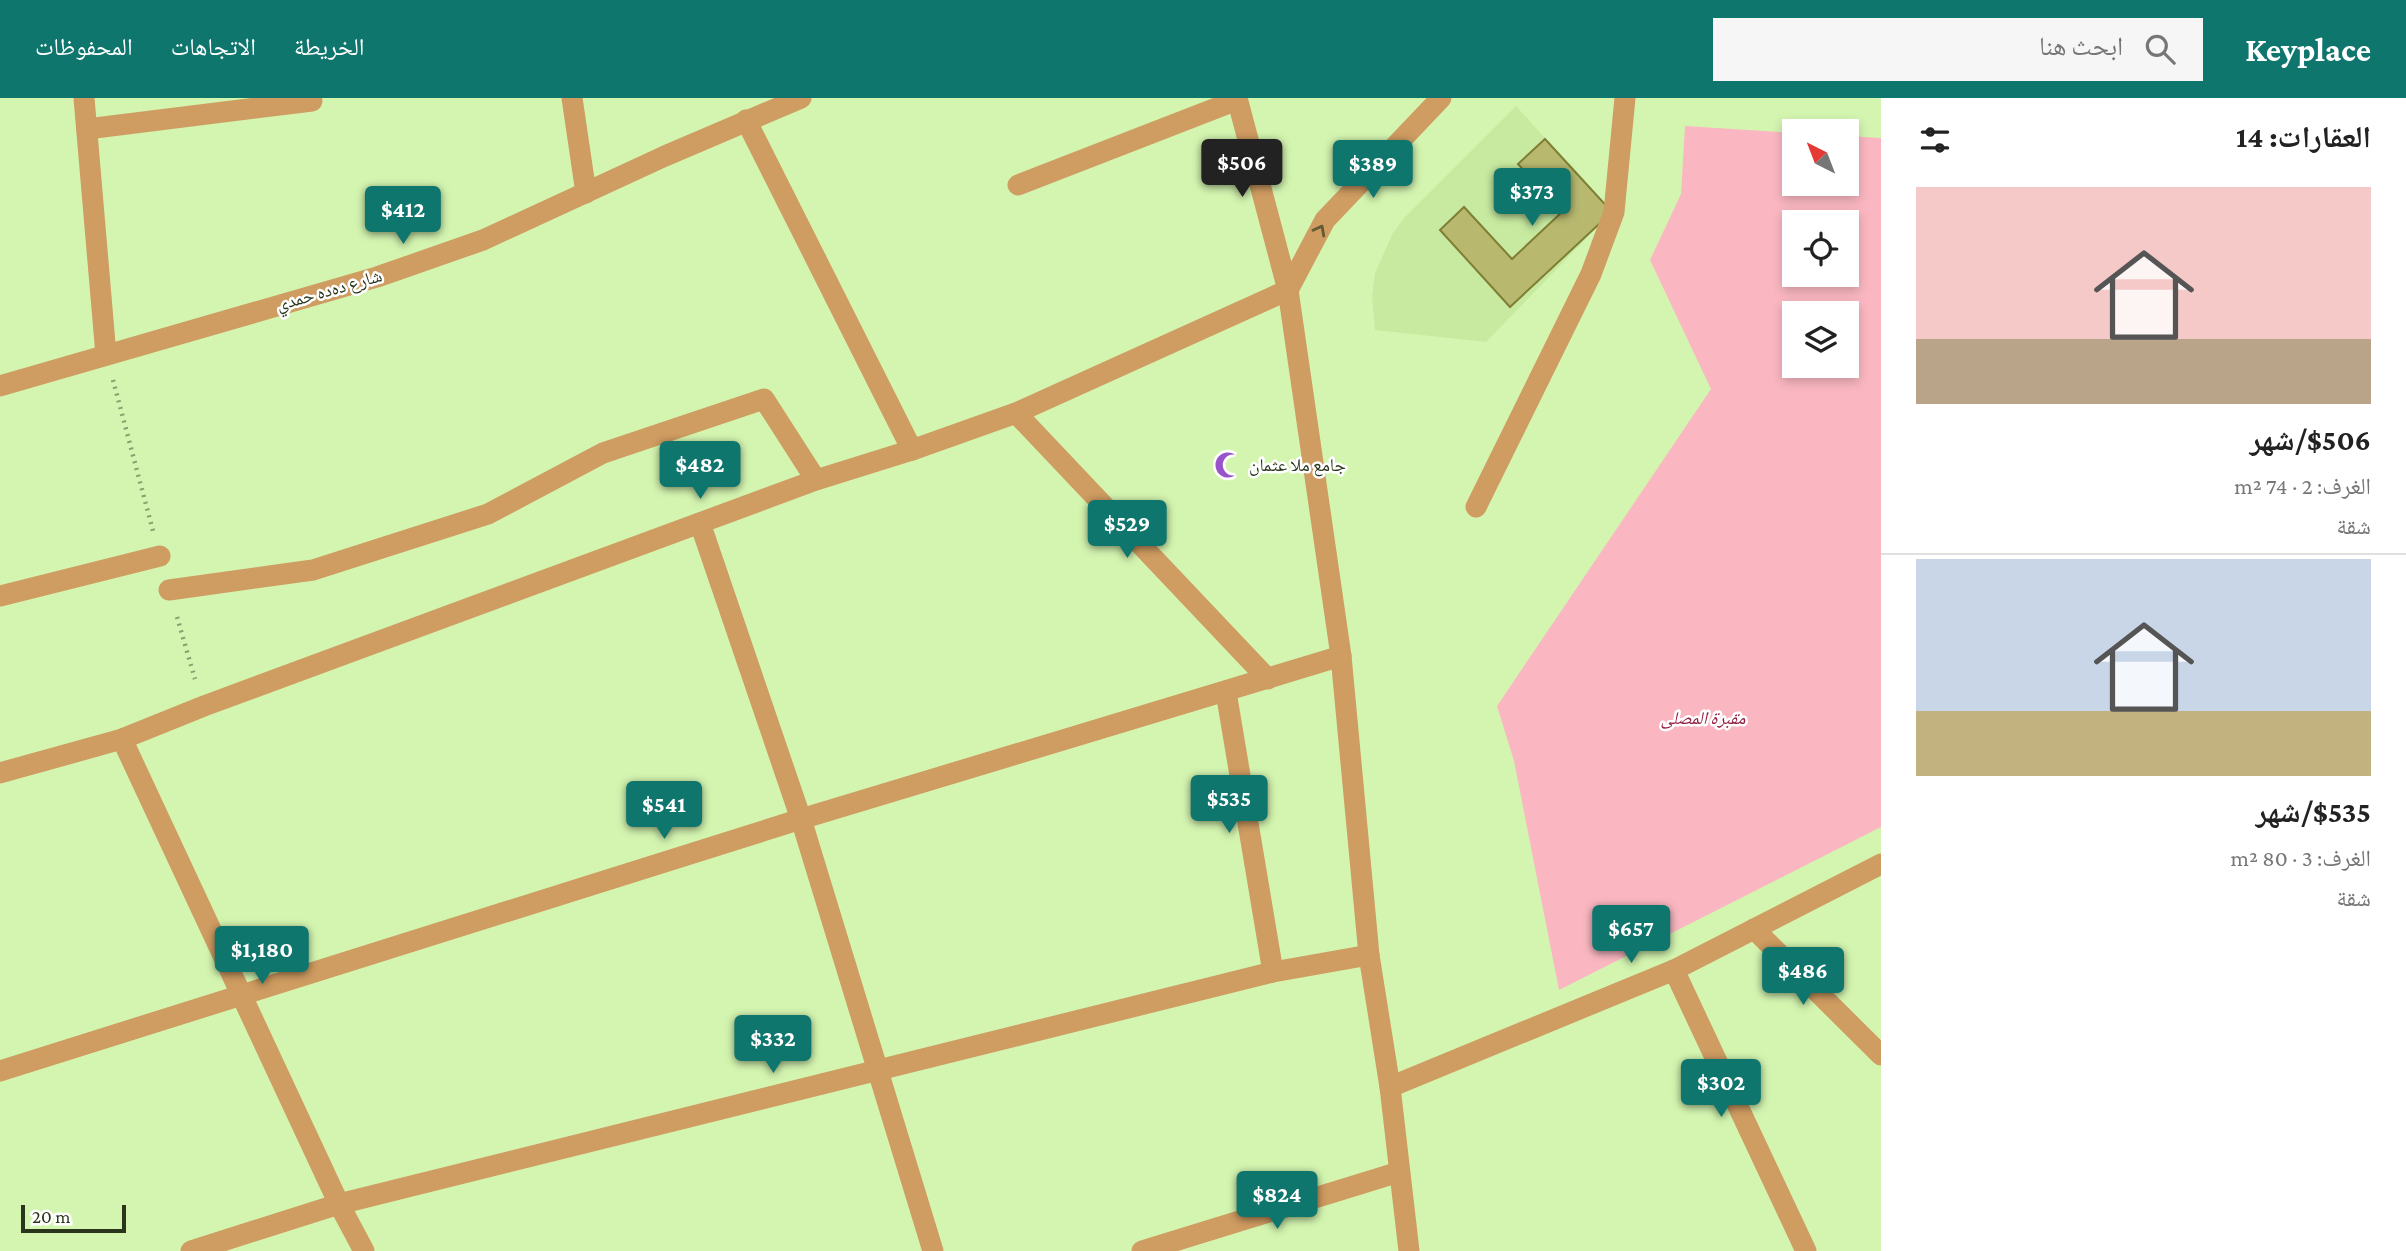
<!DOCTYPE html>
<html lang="ar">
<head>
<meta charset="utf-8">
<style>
  :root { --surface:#fff; --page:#f6f6f6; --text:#222; --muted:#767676; --line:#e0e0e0; --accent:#0f766e }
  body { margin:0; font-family:"Crimson Pro","Noto Naskh Arabic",serif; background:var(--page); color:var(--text); direction:rtl; height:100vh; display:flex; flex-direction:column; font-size:26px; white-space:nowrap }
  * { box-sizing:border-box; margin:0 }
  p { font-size:23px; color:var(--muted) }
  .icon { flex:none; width:38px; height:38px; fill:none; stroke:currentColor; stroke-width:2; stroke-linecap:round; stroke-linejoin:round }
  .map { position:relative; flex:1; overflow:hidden; direction:ltr }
  .panel { display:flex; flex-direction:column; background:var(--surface); width:525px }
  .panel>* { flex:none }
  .needle { width:46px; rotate:318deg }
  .tools { position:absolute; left:1782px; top:21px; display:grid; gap:14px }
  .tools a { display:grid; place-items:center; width:77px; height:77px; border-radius:0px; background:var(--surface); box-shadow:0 4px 10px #0003; font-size:35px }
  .scale { position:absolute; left:21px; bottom:18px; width:105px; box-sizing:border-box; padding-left:7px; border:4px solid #2a361b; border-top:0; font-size:19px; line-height:24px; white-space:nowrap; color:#2a361b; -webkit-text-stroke:5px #fff; paint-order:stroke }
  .price { position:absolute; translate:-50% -60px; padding:0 16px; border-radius:7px; background:var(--accent); color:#fff; font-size:23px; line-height:46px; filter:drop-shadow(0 2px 4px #0008) }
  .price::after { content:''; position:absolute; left:50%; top:42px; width:21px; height:16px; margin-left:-10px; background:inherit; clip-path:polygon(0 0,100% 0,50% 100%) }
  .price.on { background:#222; color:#fff }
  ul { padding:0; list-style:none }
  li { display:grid; align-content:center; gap:14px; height:371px; padding:0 35px }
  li+li { border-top:2px solid var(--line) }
  li span { display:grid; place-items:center; height:217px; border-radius:0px; color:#555 }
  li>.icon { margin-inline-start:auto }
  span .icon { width:126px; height:126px; fill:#fffc; stroke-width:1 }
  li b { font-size:30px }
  h2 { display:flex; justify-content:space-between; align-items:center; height:84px; padding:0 35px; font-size:30px }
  header { display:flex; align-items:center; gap:42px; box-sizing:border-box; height:98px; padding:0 35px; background:var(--accent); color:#fff }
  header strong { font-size:33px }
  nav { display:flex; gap:38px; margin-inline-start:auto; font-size:24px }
  .search { width:490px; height:63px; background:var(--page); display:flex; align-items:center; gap:18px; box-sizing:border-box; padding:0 24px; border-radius:0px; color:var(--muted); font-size:26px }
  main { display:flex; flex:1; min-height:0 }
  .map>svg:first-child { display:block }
  .built { fill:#c7eaa0 }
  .green { fill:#fab7c1; fill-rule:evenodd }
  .building { fill:#b8b96f; stroke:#7e7e35; stroke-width:2 }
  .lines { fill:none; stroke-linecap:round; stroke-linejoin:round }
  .path { stroke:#89a16f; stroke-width:4.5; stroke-dasharray:2 5; stroke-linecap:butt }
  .minor { stroke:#cf9c61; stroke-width:21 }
  .oneway { stroke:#645a34 }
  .labels { text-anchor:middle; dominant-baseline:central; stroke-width:5; stroke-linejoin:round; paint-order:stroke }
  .street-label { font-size:18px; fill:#2a361b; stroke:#fff }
  .poi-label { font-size:18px; fill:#2a361b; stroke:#fff; text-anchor:start }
  .park-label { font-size:18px; font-style:italic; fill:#932142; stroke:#fff }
</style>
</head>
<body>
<header>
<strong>Keyplace</strong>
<div class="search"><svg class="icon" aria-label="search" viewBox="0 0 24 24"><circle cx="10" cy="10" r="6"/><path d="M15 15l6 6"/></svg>ابحث هنا</div>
<nav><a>الخريطة</a><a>الاتجاهات</a><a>المحفوظات</a></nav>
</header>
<main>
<section class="panel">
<h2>العقارات: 14<svg class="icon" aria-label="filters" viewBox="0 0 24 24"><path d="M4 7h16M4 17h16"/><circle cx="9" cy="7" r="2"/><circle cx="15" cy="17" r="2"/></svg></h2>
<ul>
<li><span style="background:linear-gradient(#f6c9c9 70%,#b9a48a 0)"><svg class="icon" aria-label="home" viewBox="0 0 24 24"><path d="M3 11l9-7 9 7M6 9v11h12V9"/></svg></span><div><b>$506/شهر</b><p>الغرف: 2 · 74 m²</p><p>شقة</p></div></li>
<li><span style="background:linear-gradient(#c9d6e8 70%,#c2b280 0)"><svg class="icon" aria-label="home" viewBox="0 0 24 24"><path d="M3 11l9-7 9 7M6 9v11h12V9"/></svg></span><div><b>$535/شهر</b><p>الغرف: 3 · 80 m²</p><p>شقة</p></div></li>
</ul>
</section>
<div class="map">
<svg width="1881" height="1153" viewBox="0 0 1881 1153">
  <rect width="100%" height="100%" fill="#d4f5b0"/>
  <path class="built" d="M 1516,8 L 1612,114 L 1486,244 L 1375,232 L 1372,198 L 1375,175 L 1393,135 L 1405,119 Z"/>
  <path class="green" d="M 1685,28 L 1794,35 L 1794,86 L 1846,86 L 1846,38 L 1881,40 L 1881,729 L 1559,892 L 1514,663 L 1497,608 L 1711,291 L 1650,162 L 1681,96 ZM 1794,124 L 1846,124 L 1846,177 L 1794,177 ZM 1794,215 L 1846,215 L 1846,268 L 1794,268 Z"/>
  <path class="building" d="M 1545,41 L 1612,114 L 1510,209 L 1440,132 L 1464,109 L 1512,161 L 1562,114 L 1518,66 Z"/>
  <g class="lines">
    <g class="path">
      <path d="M 113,282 L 153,433"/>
      <path d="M 177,519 L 195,581"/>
    </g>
    <g class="minor">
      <path d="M 84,0 L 106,257"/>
      <path d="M 572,0 L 586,95"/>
      <path d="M 1237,0 L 1288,192 L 1341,558 L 1369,857 L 1390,989 L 1409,1153"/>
      <path d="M 746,22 L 912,352"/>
      <path d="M 87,31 L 312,3"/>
      <path d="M 1018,87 L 1237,2"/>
      <path d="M 0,288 L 377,179 L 483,142 L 665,58 L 801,0"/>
      <path d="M 1016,315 L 1268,581"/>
      <path d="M 1476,409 L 1591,176 L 1614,114 L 1625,0"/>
      <path d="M 700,425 L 801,721 L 933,1153"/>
      <path d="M 169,492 L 313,472 L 488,416 L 603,355 L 764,301 L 816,382"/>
      <path d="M 0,498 L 160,458"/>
      <path d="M 1226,594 L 1273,874"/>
      <path d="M 122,641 L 339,1106 L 364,1153"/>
      <path d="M 0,675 L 122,641 L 204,608 L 816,382 L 912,352 L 1016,315 L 1288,192 L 1325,122 L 1441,0"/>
      <path d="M 1754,831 L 1881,957"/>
      <path d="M 1674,872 L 1806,1153"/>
      <path d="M 0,973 L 801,721 L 1341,558"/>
      <path d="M 1390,989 L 1674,872 L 1881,766"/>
      <path d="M 191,1153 L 339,1106 L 1273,874 L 1369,857"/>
      <path d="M 1142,1153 L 1399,1074"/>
    </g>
  </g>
  <defs><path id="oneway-chevron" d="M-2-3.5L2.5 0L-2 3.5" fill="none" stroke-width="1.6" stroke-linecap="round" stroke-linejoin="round" transform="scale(1.75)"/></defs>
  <use class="oneway" href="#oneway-chevron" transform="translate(1320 132) rotate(-62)"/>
  <defs>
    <g id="mosque-bare" transform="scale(2.1)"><path d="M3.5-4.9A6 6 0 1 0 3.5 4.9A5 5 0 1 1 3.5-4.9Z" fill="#9954c9" stroke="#fff" stroke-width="2.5" paint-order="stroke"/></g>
  </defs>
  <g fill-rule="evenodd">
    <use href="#mosque-bare" x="1228" y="367"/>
  </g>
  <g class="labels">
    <g class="street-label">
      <text transform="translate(329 192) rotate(-16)">شارع دەدە حمدي</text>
    </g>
    <g class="poi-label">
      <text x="1249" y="367">جامع ملا عثمان</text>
    </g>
    <g class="park-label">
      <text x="1703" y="620">مقبرة المصلى</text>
    </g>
  </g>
</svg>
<div class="tools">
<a><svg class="needle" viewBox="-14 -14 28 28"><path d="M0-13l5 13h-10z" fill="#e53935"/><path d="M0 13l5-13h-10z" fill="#767676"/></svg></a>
<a><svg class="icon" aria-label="locate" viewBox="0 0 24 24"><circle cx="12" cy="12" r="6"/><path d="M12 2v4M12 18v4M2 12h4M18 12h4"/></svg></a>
<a><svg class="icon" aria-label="layers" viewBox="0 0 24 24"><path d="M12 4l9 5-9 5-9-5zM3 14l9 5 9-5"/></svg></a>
</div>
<div class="scale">20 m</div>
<b class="price on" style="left:1242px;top:101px">$506</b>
<b class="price" style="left:1373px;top:102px">$389</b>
<b class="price" style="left:1532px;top:130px">$373</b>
<b class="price" style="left:403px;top:148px">$412</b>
<b class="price" style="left:700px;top:403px">$482</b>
<b class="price" style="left:1127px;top:462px">$529</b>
<b class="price" style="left:1229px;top:737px">$535</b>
<b class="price" style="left:664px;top:743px">$541</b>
<b class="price" style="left:1631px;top:867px">$657</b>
<b class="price" style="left:262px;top:888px">$1,180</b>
<b class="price" style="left:1803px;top:909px">$486</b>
<b class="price" style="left:773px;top:977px">$332</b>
<b class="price" style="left:1721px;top:1021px">$302</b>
<b class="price" style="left:1277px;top:1133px">$824</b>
</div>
</main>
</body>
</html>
